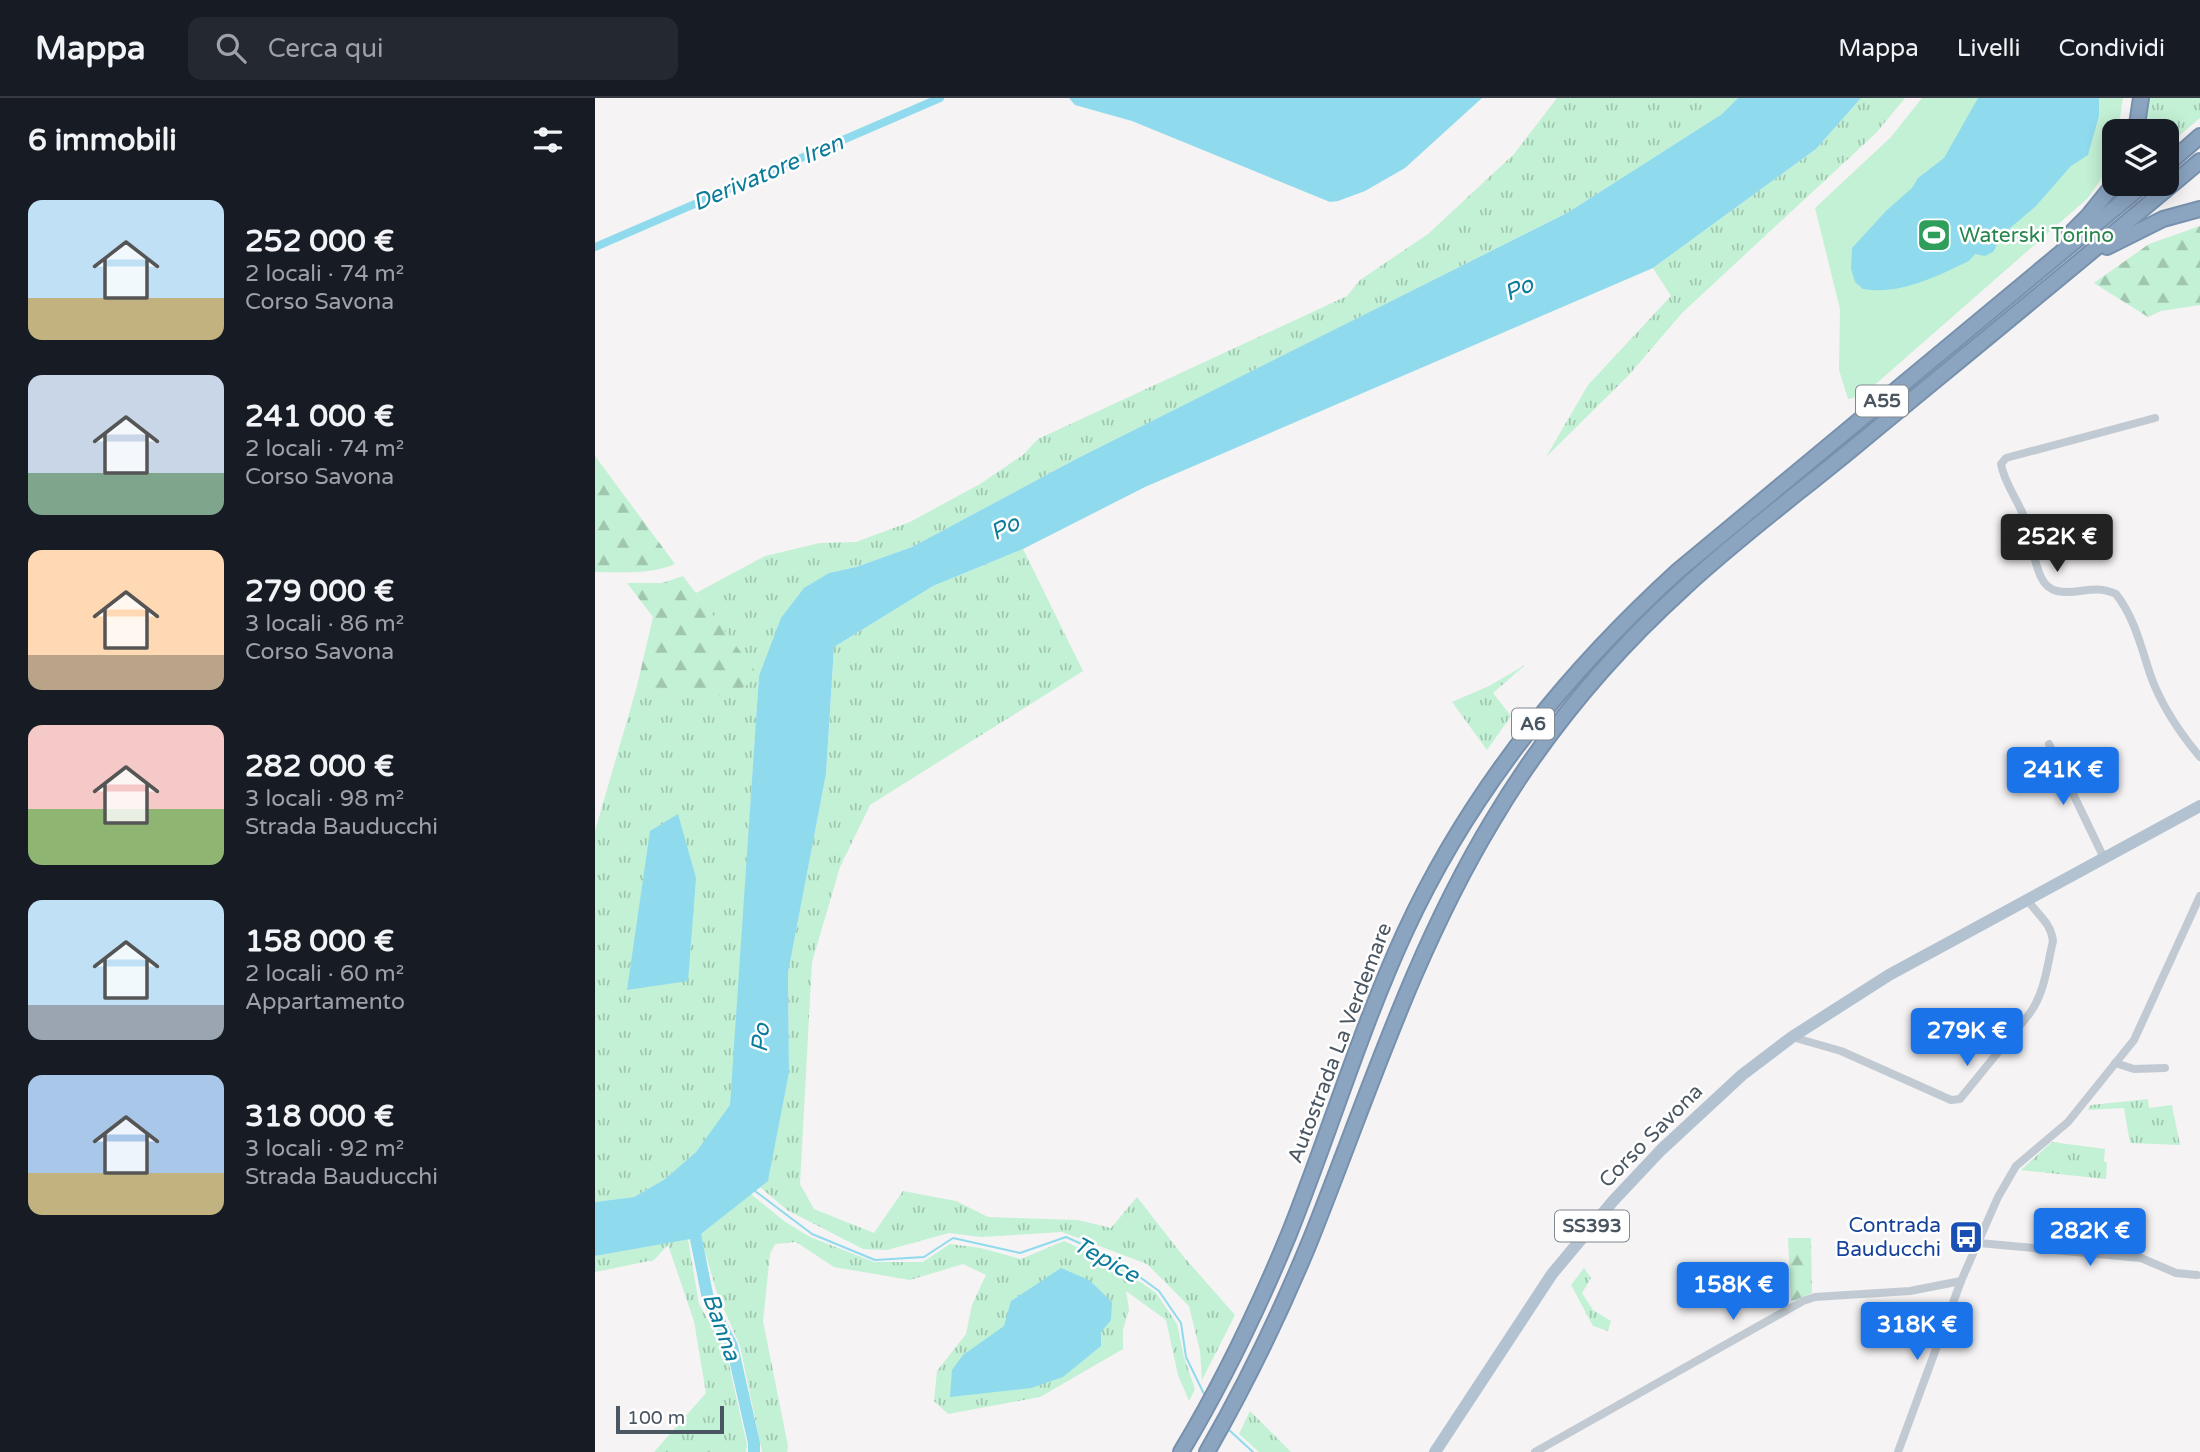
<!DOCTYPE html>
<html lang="it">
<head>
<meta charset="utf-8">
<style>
  :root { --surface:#171b24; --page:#242831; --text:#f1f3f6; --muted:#9ea1a6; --line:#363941; --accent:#1a73e8 }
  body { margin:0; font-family:"Varela Round",sans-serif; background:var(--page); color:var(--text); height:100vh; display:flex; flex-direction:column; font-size:26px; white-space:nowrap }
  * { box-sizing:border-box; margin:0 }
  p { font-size:23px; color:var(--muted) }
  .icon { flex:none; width:38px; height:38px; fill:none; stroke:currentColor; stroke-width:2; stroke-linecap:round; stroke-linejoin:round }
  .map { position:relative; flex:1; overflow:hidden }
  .sheet { display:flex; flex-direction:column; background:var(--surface); width:595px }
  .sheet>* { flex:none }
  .tools { position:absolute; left:1507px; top:21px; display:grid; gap:14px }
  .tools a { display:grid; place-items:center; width:77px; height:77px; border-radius:14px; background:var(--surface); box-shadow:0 4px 18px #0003; font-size:35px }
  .scale { position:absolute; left:21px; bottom:18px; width:108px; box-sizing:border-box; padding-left:7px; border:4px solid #4a5661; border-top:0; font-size:19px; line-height:24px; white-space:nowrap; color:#4a5661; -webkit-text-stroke:5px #fff; paint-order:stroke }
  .price { position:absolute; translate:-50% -60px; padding:0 16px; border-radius:7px; background:var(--accent); color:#fff; font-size:23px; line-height:46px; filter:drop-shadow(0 2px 4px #0008) }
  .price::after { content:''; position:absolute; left:50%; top:42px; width:21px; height:16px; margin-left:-10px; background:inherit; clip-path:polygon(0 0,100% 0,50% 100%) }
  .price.selected { background:#222; color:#fff }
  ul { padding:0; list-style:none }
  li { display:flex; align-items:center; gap:21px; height:175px; padding:0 28px }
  li span { display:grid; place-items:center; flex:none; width:196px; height:140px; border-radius:14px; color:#555 }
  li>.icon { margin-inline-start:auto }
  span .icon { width:84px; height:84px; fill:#fffc; stroke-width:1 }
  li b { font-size:30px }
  h2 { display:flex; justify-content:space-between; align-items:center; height:84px; padding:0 28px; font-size:30px }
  header { display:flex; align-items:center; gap:42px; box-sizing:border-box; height:98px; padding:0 35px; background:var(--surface); border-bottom:2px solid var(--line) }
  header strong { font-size:33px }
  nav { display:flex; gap:38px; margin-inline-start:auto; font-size:24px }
  .search { width:490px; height:63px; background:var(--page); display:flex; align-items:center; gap:18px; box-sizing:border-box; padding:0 24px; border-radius:14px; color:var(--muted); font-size:26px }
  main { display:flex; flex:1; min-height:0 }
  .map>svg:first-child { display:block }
  .grass { fill:url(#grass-tufts) }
  .forest { fill:url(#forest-firs) }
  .pitch { fill:#c3f1d5 }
  .water { fill:#90daee }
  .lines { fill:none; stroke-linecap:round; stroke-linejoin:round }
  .stream { stroke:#90daee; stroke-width:2 }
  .canal { stroke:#90daee; stroke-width:8 }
  .river { stroke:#90daee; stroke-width:12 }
  .motorway-casing { stroke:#7690ad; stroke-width:18 }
  .minor { stroke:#c1cad2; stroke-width:8 }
  .primary { stroke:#b3c2d1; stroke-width:12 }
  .motorway { stroke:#8ba5c1; stroke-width:14 }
  .labels { text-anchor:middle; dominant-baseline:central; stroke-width:5; stroke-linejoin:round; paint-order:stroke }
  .shield { fill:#fff; stroke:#808990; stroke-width:2 }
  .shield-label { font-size:19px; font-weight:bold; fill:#4a5661 }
  .leisure-label { font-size:21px; fill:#27864d; stroke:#fff; text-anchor:start }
  .street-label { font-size:21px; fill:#4a5661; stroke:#fff }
  .transit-label { font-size:21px; fill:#164399; stroke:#fff; text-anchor:end }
  .water-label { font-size:23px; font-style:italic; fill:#0c7c9b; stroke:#fff }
</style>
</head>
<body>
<header>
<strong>Mappa</strong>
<div class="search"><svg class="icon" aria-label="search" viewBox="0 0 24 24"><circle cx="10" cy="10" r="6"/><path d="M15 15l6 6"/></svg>Cerca qui</div>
<nav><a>Mappa</a><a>Livelli</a><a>Condividi</a></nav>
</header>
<main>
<section class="sheet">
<h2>6 immobili<svg class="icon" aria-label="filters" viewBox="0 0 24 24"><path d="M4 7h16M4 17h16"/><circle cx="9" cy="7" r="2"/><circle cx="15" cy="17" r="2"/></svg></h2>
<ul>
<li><span style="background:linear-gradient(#bfe0f5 70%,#c2b280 0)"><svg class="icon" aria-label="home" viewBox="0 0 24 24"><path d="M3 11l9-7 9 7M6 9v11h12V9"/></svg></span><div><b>252 000 €</b><p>2 locali · 74 m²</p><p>Corso Savona</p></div></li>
<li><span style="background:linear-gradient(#c9d6e8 70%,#7fa58c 0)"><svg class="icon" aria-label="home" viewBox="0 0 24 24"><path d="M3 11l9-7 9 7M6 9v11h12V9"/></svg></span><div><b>241 000 €</b><p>2 locali · 74 m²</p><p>Corso Savona</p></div></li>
<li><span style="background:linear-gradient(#ffd9b3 75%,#b9a48a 0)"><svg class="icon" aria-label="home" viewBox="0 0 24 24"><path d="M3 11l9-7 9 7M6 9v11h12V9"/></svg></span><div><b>279 000 €</b><p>3 locali · 86 m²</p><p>Corso Savona</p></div></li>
<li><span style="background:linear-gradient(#f6c9c9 60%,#8fb573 0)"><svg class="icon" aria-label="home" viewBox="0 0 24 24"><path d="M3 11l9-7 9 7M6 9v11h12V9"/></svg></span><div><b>282 000 €</b><p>3 locali · 98 m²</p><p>Strada Bauducchi</p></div></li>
<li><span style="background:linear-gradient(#bfe0f5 75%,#9aa5b1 0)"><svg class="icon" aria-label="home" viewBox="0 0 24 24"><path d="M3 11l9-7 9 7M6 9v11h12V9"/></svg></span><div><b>158 000 €</b><p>2 locali · 60 m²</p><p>Appartamento</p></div></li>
<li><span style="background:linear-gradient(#a9c7e8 70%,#c2b280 0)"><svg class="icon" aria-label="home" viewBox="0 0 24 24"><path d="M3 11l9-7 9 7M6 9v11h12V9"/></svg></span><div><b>318 000 €</b><p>3 locali · 92 m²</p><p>Strada Bauducchi</p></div></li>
</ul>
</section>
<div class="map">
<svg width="1605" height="1354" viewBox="0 0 1605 1354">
  <defs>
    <pattern id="grass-tufts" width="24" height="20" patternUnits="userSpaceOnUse" patternTransform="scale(1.75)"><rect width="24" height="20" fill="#c3f1d5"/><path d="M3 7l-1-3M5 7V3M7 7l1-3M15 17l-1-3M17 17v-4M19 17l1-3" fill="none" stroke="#a0c6b0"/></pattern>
    <pattern id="forest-firs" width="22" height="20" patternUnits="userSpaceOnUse" patternTransform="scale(1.75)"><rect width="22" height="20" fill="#c3f1d5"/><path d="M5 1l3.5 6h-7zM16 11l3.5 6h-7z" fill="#a0c6b0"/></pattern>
  </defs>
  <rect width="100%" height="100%" fill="#f5f3f3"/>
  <g class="grass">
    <path d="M 962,0 L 1143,0 L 1127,16 L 972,115 L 483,360 L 317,449 L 261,469 L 234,475 L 164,578 L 136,1007 L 101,1054 L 70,1081 L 39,1099 L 0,1104 L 0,733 L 42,588 L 70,596 L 163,578 L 101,495 L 170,458 L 225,445 L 261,444 L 315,424 L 385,386 L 428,357 L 443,341 L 752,198 L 765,182 L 833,136 L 919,56 Z"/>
    <path d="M 1266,0 L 1310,0 L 1281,35 L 1087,215 L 1034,277 L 951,359 L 993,287 L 1076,198 L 1058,170 L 1221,51 Z"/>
    <path d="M 1552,0 L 1605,0 L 1605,20 L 1572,48 L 1572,33 L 1548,33 Z"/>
    <path d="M 428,451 L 488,573 L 275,707 L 245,769 L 217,864 L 205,1086 L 219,1111 L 279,1135 L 308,1093 L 361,1103 L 393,1119 L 483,1122 L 516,1130 L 542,1099 L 588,1158 L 640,1217 L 607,1282 L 605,1253 L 594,1208 L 552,1166 L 467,1134 L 386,1139 L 354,1135 L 292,1152 L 268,1151 L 192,1112 L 165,1089 L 173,1082 L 194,975 L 193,875 L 231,676 L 239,549 L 338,488 Z"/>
    <path d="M 930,567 L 898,595 L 916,618 L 892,652 L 857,604 L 894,588 Z"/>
    <path d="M 1553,1001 L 1554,1010 L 1577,1007 L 1585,1047 L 1535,1045 L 1529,1010 L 1492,1012 L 1496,1007 Z"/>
    <path d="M 1457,1044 L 1510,1051 L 1509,1063 L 1512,1065 L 1511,1081 L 1426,1072 Z"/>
    <path d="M 156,1096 L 189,1123 L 215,1139 L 279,1164 L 328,1164 L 355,1146 L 386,1150 L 426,1161 L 469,1143 L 521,1167 L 561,1195 L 582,1226 L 589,1259 L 600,1291 L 594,1303 L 583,1277 L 571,1222 L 531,1193 L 534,1211 L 528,1232 L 528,1251 L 445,1299 L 353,1316 L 339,1303 L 342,1273 L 371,1236 L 377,1207 L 391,1177 L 368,1166 L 315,1182 L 239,1169 L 201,1144 L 180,1146 L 175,1156 L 168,1223 L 193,1348 L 192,1354 L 167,1354 L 145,1248 L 122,1195 L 105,1137 Z"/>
    <path d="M 93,1141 L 104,1206 L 131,1253 L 152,1347 L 151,1354 L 59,1354 L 111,1295 L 99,1223 L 73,1147 L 59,1162 L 0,1174 L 0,1158 Z"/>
    <path d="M 989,1170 L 996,1180 L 987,1195 L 998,1212 L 1016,1223 L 1013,1233 L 998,1228 L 976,1187 Z"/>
    <path d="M 655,1313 L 696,1354 L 664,1354 L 644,1336 Z"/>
  </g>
  <g class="forest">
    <path d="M 1605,128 L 1605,207 L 1566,213 L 1553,219 L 1499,185 L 1554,146 Z"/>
    <path d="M 0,358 L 80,466 C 55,477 27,474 0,474 Z"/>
    <path d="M 88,478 L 164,578 L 136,598 L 70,596 L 42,588 L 58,519 L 32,485 L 67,485 Z"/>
    <path d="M 1193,1140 L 1216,1140 L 1217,1195 L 1196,1204 Z"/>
  </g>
  <path class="pitch" d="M 1327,0 L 1528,0 L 1523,33 L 1519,33 L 1519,62 L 1493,100 L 1267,298 L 1253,301 L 1244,272 L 1245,211 L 1220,110 L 1296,39 Z"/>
  <g class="water">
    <path d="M 474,0 L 887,0 L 810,70 L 770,93 L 743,103 L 735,104 L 537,23 L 480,7 Z"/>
    <path d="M 1143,0 L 1266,0 L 1221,51 L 1058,170 L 550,389 L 428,451 L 338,488 L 239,549 L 231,676 L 193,875 L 194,975 L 173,1083 L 101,1140 L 0,1158 L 0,1104 L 39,1099 L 70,1081 L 101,1054 L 135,1007 L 164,578 L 186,520 L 209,490 L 234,475 L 261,469 L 317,449 L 483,360 L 972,115 L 1127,16 Z"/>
    <path d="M 1383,0 L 1504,0 L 1504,18 L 1493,57 L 1476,68 L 1440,109 L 1408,136 L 1398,154 L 1390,158 L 1380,156 L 1374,163 C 1340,179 1306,197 1268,191 L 1260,184 L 1256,171 L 1257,150 L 1291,113 L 1317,90 L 1323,80 L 1349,60 Z"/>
    <path d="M 83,716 L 101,780 L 93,883 L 32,892 L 55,733 Z"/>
    <path d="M 466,1170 L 494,1182 L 517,1204 L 516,1222 L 506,1234 L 506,1248 L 468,1279 L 436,1290 L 355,1299 L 357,1272 L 368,1257 L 409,1228 L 416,1203 Z"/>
  </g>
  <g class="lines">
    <g class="stream">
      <path d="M 160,1093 L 217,1136 L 280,1162 L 329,1159 L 358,1140 L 425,1155 L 471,1139 L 520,1161 L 564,1193 L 586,1225 L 591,1259 L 610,1298"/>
      <path d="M 633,1331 L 658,1354"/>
    </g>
    <path class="canal" d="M 0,149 L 345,0"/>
    <path class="river" d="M 98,1126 L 113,1201 L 137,1248 L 159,1345 L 159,1354"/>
    <g class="motorway-casing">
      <g id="motorway">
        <path d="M 1541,33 L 1546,0"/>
        <path d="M 1572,67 L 1605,38"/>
        <path d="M 1469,142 L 1494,117 L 1519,86"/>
        <path d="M 1512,149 L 1568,121 L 1605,111"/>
        <path d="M 586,1354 C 628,1284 663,1211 694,1136 C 734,1036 765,932 810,834 C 874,695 970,576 1083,473 L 1549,86"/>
        <path d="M 612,1354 C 651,1286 685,1216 715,1143 C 772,1001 818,854 898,722 C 949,636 1015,557 1089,490 C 1144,439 1205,394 1263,346 C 1377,252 1492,158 1605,63"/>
      </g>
    </g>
    <g class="minor">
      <path d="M 1560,320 L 1411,360 L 1406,366 C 1409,385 1423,402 1430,421 C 1437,439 1437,461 1446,479 C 1449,486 1454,491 1462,493 C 1483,498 1498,485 1521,496 C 1539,519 1546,548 1555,576 C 1566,607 1584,634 1605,659"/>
      <path d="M 1454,646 L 1509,760"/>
      <path d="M 1197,939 L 1246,953 L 1356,1002 L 1365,1001 L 1435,915 C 1450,894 1452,868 1458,843 C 1456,824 1442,817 1432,801"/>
      <path d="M 1520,965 L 1539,971 L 1570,970"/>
      <path d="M 1384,1145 L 1546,1160 L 1581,1175 L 1602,1177"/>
      <path d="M 940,1354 L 1208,1203 L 1220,1199 L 1315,1193 L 1366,1183"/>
      <path d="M 1303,1354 L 1366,1183 L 1403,1099 L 1421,1068 L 1473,1024 L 1539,942 L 1605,798"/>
    </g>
    <path class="primary" d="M 840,1354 L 957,1176 L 1018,1103 L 1066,1052 L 1147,977 L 1197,939 L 1294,877 L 1605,708"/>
    <use href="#motorway" class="motorway"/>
  </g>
  <defs>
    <g id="stadium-square" transform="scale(1.75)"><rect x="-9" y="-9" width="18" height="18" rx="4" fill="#2e9e5b" stroke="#fff"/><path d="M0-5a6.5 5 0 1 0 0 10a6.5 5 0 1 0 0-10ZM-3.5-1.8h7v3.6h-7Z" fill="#fff"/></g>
    <g id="bus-square" transform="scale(1.75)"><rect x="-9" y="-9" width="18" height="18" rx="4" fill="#1a4fb4" stroke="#fff"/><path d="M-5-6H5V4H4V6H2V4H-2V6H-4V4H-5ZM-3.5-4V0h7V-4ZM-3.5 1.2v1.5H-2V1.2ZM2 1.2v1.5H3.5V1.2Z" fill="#fff"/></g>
  </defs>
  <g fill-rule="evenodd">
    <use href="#stadium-square" x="1339" y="137"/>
    <use href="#bus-square" x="1371" y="1139"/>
  </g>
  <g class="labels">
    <g class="shield">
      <rect x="1261" y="287.5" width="52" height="31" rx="5"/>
      <rect x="917" y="610.5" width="42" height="31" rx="5"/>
      <rect x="960" y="1112.5" width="74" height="31" rx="5"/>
    </g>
    <g class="shield-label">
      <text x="1287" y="303">A55</text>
      <text x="938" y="626">A6</text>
      <text x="997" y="1128">SS393</text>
    </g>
    <g class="leisure-label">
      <text x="1364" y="137">Waterski Torino</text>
    </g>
    <g class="street-label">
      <text transform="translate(745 945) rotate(-69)">Autostrada La Verdemare</text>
      <text transform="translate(1056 1038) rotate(-45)">Corso Savona</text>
    </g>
    <g class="transit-label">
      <text x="1346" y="1127">Contrada<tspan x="1346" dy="24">Bauducchi</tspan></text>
    </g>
    <g class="water-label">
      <text transform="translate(173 75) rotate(-23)">Derivatore Iren</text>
      <text transform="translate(924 191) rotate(-24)">Po</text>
      <text transform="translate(410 430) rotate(-27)">Po</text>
      <text transform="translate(166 940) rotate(-85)">Po</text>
      <text transform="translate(511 1162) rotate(29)">Tepice</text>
      <text transform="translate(126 1229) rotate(70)">Banna</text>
    </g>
  </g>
</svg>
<div class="tools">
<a><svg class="icon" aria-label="layers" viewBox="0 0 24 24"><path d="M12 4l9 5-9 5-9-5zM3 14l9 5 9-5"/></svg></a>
</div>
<div class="scale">100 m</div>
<b class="price selected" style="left:1462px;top:476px">252K €</b>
<b class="price" style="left:1468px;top:709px">241K €</b>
<b class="price" style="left:1372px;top:970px">279K €</b>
<b class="price" style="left:1495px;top:1170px">282K €</b>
<b class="price" style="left:1138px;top:1224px">158K €</b>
<b class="price" style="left:1322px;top:1264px">318K €</b>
</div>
</main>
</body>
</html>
